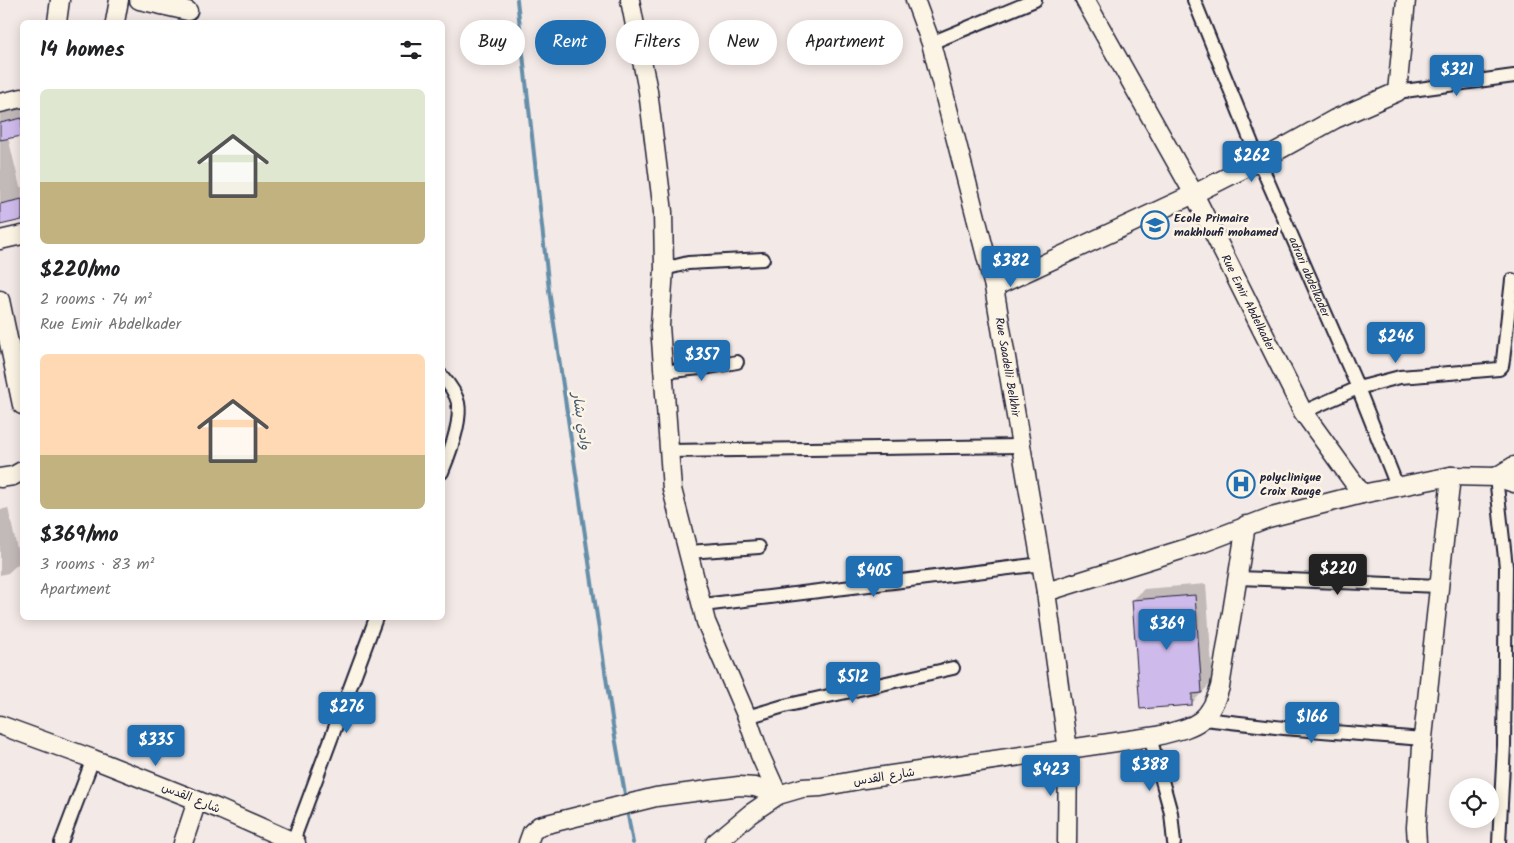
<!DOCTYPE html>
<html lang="en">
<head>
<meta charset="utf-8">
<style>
  :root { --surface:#fff; --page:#f6f6f6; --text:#202124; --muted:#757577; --accent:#1f6fb2 }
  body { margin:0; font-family:Kalam,"Playpen Sans Arabic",sans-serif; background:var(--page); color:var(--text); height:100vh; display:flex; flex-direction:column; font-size:19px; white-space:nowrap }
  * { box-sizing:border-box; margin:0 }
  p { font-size:16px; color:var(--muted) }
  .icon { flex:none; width:28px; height:28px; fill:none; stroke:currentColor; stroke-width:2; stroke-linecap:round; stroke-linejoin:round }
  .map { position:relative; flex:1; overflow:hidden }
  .sheet { position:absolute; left:20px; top:20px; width:425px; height:600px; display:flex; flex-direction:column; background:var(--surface); border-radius:8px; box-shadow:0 2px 12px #0003 }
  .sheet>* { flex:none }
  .guide { position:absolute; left:460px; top:20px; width:475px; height:45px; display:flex; gap:10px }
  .fabs { position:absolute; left:1449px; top:778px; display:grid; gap:10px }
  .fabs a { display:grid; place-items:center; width:50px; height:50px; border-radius:50%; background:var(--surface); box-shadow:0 2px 12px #0003; font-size:25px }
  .price { position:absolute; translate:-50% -42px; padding:0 11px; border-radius:5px; background:var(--accent); color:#fff; font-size:16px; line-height:32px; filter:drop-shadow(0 1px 2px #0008) }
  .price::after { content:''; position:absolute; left:50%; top:30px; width:15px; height:11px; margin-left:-8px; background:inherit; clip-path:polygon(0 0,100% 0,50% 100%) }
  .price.selected { background:#222; color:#fff }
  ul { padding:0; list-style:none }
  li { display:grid; align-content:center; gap:10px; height:265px; padding:0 20px }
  li span { display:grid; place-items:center; height:155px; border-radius:8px; color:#555 }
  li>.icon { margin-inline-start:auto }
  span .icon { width:90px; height:90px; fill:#fffc; stroke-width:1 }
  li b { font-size:21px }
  h2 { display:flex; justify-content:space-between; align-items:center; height:60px; padding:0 20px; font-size:21px }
  .pill { padding:0 18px; border-radius:22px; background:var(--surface); box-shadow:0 2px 12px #0003; font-size:18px; line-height:45px }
  .pill.selected { background:var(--accent); color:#fff }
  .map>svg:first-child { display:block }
  .shadow { fill:#0003 }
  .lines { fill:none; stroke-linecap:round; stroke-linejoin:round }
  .stream { stroke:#658ea9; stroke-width:4 }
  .building { fill:#cfbbeb; stroke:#22223b }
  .street-casing { stroke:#22223b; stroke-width:16 }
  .secondary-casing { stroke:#22223b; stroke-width:21 }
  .street { stroke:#fcf5e5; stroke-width:12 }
  .secondary { stroke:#fcf5e5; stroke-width:18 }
  .labels { text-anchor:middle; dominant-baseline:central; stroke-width:5; stroke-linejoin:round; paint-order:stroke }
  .poi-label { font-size:12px; font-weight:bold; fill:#22223b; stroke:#fcf5e5; text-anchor:start }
  .street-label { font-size:12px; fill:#22223b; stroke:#fcf5e5 }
  .water-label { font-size:14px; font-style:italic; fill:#435872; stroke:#fcf5e5 }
</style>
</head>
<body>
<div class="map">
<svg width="1514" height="843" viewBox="0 0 1514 843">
  <rect width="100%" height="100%" fill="#f3e9e6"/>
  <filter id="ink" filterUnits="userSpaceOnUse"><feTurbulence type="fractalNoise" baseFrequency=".02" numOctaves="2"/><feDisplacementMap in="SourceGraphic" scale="10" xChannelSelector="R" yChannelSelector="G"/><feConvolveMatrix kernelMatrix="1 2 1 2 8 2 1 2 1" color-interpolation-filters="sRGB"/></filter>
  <g filter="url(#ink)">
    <g class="shadow">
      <path d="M 22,105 L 22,134 L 8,137 L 20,187 L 22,187 L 22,219 L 0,223 L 0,111 Z"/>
      <path d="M 8,508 L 20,562 L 8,573 L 0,575 L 0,510 Z"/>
      <path d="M 1206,584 L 1213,681 L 1192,703 L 1133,600 L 1144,589 Z"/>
    </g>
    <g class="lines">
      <g class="stream">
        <path d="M 517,0 L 549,290 L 613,725 L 626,800"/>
        <path d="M 627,810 L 633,843"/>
      </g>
    </g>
    <g class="building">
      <path d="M 22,118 L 22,136 L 0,140 L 0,123 Z"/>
      <path d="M 22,199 L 22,220 L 0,225 L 0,204 Z"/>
      <path d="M 1195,595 L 1202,693 L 1192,694 L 1192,705 L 1140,709 L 1132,600 Z"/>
    </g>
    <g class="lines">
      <g class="street-casing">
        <g id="street">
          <path id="s1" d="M 1194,0 L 1259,161 L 1358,388 L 1303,412"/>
          <path d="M 931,43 L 1035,0"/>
          <path d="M 1397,92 L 1514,76"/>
          <path d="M 664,269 L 688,263 L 763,259"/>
          <path d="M 662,372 L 710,367 L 737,362"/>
          <path d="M 442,376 C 449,384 456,393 458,403 C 462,421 449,455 442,472"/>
          <path d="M 669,451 L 1021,446"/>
          <path d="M 1496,477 L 1506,567 L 1504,745 L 1499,843"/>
          <path d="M 1397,486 L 1358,388 L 1400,377 L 1499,369 L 1502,366 L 1503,360 L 1512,280"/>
          <path d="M 688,552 L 759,547"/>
          <path d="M 1238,578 L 1439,586"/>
          <path d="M 703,605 L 1042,564"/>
          <path d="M 747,717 L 784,706 L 953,668"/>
          <path d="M 1204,719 L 1284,728 L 1423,739"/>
          <path d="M 1150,737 L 1171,813 L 1174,843"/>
          <path d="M 293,841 L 376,618"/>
          <path d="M 61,843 L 93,759"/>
        </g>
      </g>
      <g class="secondary-casing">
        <g id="secondary">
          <path d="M 139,0 L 188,11"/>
          <path d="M 630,0 L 648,91 L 663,212 L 664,269 L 660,326 L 672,489 L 706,622 L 747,717 L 760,755 L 778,795"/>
          <path id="s2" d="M 915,0 L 931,43 L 994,287 L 1046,592"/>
          <path id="s3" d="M 1085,0 L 1194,194 L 1303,412 L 1362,494"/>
          <path d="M 57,22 L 60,0"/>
          <path d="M 115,22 L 119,0"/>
          <path d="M 0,103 L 22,98"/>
          <path d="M 0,240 L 22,235"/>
          <path d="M 994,287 L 1194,194 L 1259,161 L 1335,119 L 1397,92 L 1406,0"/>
          <path d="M 0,300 L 22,405"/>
          <path d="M 1496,477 L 1514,466"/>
          <path d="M 0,478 L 13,476 L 22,471"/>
          <path d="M 0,725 L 93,759 L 219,809 L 296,843"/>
          <path d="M 183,843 L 197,801"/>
          <path d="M 528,843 L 532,832 L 539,826 L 656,797 L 739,786 L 755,787 L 778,795"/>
          <path d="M 715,843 L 750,814 L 778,795 L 802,788 L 821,787 L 864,779 L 1157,736 C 1194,726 1208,726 1220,687 L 1246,525"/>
          <path d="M 1067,843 L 1068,750 L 1046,592 L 1200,544 L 1268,518 L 1362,494 L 1451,476 L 1496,477 L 1514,483"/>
          <path d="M 1417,843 L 1416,827 L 1422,747 L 1451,476"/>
        </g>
      </g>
      <use href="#street" class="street"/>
      <use href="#secondary" class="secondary"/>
    </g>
  </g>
  <defs>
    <g id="school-ring" transform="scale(1.4375)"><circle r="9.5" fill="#fcf5e5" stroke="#1f6fb2" stroke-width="1.5"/><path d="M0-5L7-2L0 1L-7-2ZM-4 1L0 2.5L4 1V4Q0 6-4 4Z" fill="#1f6fb2"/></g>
    <g id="hospital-ring" transform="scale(1.4375)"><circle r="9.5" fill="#fcf5e5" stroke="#1f6fb2" stroke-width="1.5"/><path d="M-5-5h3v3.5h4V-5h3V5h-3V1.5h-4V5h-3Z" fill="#1f6fb2"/></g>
  </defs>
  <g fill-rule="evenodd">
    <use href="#school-ring" x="1155" y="225"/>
    <use href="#hospital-ring" x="1241" y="484"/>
  </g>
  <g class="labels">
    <g class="poi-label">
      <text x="1174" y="218">Ecole Primaire<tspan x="1174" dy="14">makhloufi mohamed</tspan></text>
      <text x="1260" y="477">polyclinique<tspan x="1260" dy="14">Croix Rouge</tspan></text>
    </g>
    <g class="street-label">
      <text stroke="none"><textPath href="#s1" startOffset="300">adrari abdelkader</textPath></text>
      <text stroke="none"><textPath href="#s3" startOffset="344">Rue Emir Abdelkader</textPath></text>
      <text stroke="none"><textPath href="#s2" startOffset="379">Rue Saadelli Belkhir</textPath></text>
      <text transform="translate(884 777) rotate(-9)">شارع القدس</text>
      <text transform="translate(191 798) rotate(22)">شارع القدس</text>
    </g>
    <g class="water-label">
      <text transform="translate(581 421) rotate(81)">وادي بشار</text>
    </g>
  </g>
</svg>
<div class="fabs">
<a><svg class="icon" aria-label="locate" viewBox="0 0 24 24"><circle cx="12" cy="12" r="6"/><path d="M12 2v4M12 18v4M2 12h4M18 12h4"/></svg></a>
</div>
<b class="price" style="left:1457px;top:97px">$321</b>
<b class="price" style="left:1252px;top:183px">$262</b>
<b class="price" style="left:1011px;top:288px">$382</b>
<b class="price" style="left:1396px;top:364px">$246</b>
<b class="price" style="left:702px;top:382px">$357</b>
<b class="price selected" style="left:1338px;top:596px">$220</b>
<b class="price" style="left:874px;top:598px">$405</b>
<b class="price" style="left:1167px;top:651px">$369</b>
<b class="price" style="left:853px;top:704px">$512</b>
<b class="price" style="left:347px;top:734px">$276</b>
<b class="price" style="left:1312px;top:744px">$166</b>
<b class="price" style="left:156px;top:767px">$335</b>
<b class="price" style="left:1150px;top:792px">$388</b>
<b class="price" style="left:1051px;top:797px">$423</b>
<div class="guide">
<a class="pill">Buy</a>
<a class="pill selected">Rent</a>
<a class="pill">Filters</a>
<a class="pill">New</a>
<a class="pill">Apartment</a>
</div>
<section class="sheet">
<h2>14 homes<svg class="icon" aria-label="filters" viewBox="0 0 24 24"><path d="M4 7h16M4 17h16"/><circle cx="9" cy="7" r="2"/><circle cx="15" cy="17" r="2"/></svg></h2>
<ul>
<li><span style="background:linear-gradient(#dfe7d0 60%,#c2b280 0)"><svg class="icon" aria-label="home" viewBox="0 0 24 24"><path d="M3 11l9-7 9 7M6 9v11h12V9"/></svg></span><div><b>$220/mo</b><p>2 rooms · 74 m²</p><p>Rue Emir Abdelkader</p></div></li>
<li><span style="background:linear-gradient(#ffd9b3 65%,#c2b280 0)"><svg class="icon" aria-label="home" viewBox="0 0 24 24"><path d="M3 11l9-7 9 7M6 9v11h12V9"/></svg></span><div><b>$369/mo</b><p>3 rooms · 83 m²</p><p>Apartment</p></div></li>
</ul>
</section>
</div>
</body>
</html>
